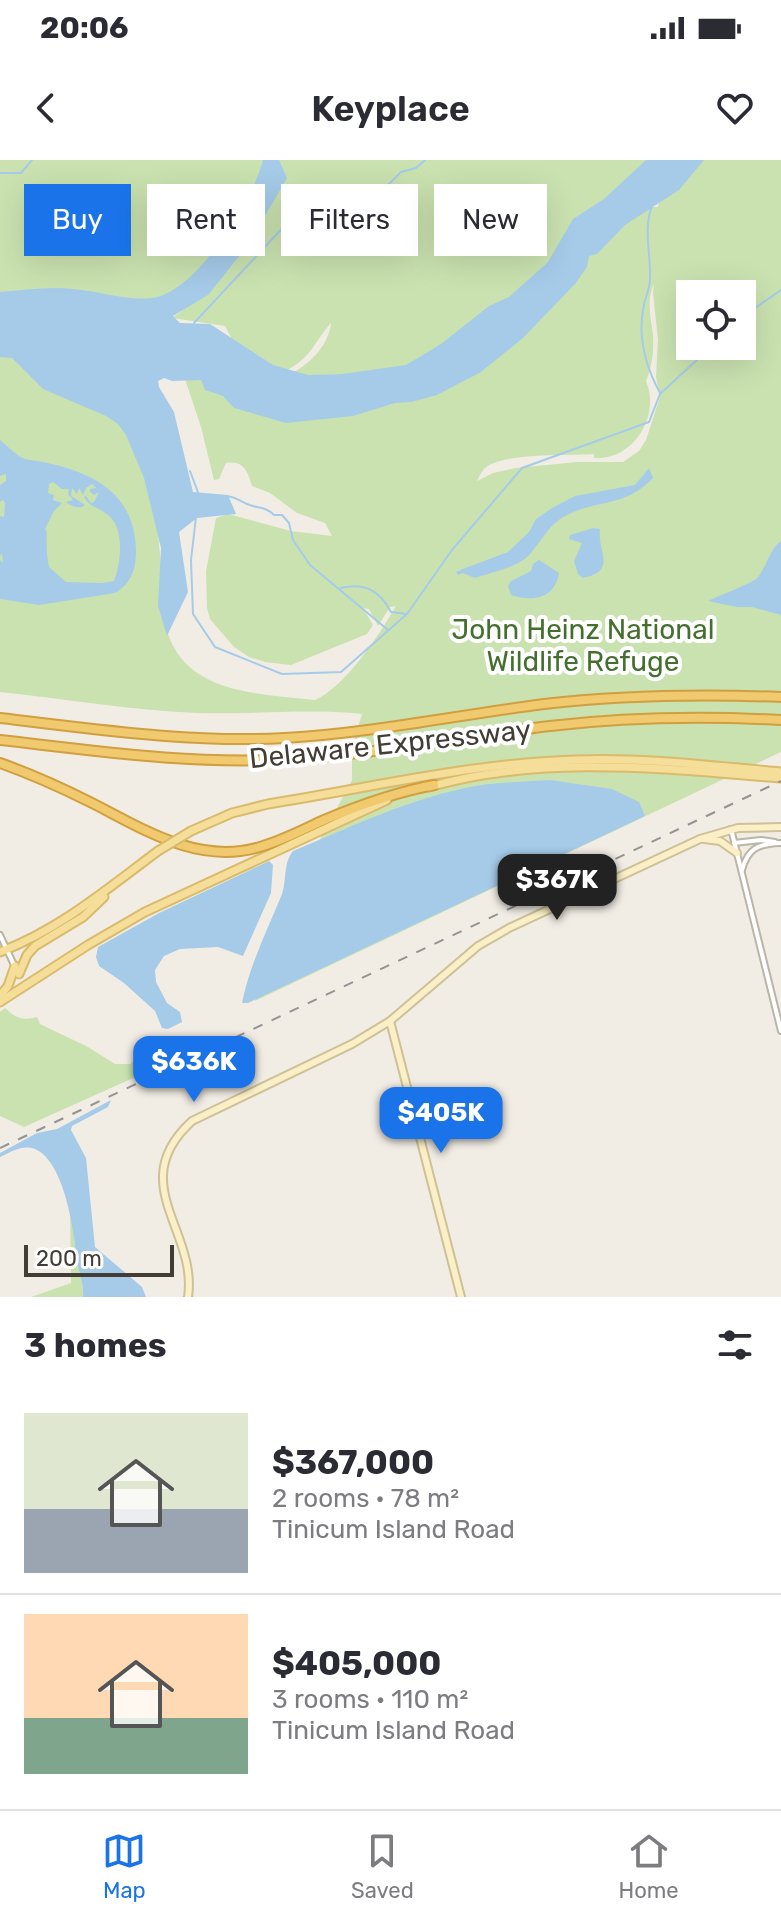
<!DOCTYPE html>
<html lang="en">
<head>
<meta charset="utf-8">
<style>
  :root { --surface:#fff; --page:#f7f7f7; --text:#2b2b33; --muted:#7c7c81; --line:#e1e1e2; --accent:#1a73e8 }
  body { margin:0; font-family:Rubik,sans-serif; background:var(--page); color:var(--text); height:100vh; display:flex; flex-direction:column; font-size:30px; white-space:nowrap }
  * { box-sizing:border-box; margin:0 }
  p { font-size:26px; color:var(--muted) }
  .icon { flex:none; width:44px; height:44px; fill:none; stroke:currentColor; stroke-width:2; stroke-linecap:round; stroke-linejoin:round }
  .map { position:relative; height:1137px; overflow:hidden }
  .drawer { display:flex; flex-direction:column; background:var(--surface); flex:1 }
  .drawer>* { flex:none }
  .hud { position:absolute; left:24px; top:24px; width:734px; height:72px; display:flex; gap:16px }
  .buttons { position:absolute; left:676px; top:120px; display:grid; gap:16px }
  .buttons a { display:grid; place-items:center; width:80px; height:80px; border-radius:0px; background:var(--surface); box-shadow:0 8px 32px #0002; font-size:40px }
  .scale { position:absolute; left:24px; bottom:20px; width:150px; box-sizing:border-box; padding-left:8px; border:4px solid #423d35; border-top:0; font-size:22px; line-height:28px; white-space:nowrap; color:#423d35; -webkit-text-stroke:6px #fff; paint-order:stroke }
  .price { position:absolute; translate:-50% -68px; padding:0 18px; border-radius:16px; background:var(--accent); color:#fff; font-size:26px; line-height:52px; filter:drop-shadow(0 2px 4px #0008) }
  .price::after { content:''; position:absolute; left:50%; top:48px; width:24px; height:18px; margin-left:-12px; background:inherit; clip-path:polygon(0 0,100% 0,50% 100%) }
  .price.on { background:#222; color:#fff }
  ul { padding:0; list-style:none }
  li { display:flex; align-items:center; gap:24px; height:200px; padding:0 24px }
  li+li { border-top:2px solid var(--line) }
  li span { display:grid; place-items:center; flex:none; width:224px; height:160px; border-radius:0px; color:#555 }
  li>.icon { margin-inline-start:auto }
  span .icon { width:96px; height:96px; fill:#fffc; stroke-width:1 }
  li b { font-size:34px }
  h2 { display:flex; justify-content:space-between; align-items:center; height:96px; padding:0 24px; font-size:34px }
  .tag { padding:0 28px; border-radius:0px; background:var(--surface); box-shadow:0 8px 32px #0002; font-size:28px; line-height:72px }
  .tag.on { background:var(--accent); color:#fff }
  .status { display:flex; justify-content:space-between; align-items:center; height:56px; padding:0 40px; background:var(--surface); direction:ltr }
  .status svg { height:22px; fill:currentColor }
  header { display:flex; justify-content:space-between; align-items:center; height:104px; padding:0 24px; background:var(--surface); font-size:36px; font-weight:600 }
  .tabs { display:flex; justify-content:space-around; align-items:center; height:112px; border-top:2px solid var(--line); background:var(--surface); font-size:22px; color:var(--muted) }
  .tabs a { display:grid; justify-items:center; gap:4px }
  .tabs .on { color:var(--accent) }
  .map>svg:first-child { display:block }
  .green { fill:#cae2b0; fill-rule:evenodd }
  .water { fill:#a5cbe9; fill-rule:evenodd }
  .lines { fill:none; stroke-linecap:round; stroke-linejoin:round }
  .stream { stroke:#a5cbe9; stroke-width:2 }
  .street-casing { stroke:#bbb5a8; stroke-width:8 }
  .secondary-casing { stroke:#cdc197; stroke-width:10 }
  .primary-casing { stroke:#d9bb6b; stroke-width:11 }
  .highway-casing { stroke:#cf9f40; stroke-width:12 }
  .street { stroke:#fff; stroke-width:4 }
  .secondary { stroke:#faefc6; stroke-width:6 }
  .primary { stroke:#f5de99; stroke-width:7 }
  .highway { stroke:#f1ca6f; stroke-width:8 }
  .rail { stroke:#949494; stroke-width:2; stroke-dasharray:10 10; stroke-linecap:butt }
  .primary-bridge-casing { stroke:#d9bb6b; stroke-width:11; stroke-linecap:butt }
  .primary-bridge { stroke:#f5de99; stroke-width:7 }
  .labels { text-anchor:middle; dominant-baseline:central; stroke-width:8; stroke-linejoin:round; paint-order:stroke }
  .park-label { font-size:28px; fill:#446f2e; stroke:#fff }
  .street-label { font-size:28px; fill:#423d35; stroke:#fff }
</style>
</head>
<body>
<div class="status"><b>20:06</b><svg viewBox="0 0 49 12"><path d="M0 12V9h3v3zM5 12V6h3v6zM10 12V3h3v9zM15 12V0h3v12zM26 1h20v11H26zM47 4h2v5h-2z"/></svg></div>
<header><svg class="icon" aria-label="back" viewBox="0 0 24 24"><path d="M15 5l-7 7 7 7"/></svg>Keyplace<svg class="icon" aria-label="heart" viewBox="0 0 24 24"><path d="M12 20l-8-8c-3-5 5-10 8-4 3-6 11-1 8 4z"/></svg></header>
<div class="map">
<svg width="781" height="1137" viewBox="0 0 781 1137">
  <rect width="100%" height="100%" fill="#f1ede5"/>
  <g class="green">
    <path d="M 0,0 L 663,0 L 591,87 L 651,47 L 658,47 L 659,41 L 687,0 L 781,0 L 781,592 L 255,841 L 257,827 L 317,685 L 352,620 L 352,587 L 362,554 C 308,548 251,555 196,553 C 131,550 65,539 0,532 L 0,195 L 13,198 L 42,196 L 127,223 C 134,258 142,294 149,330 C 152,348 158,366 159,384 C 162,408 160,433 164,457 C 176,534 254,533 315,540 C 346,526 379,475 396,446 L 390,447 L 378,466 L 369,449 L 363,448 L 373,465 L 367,474 L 291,505 L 265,502 L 249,497 L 234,487 L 210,459 L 207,448 L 206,411 L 216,358 L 228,354 L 291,371 L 332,376 L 325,363 L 297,353 L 270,333 L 252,326 C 248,311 243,300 226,303 L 219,319 L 214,320 L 201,267 L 183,213 L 272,224 L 417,212 L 287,216 C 308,205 328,188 331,163 C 314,182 311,199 285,211 L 240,195 L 225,166 L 172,158 L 202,136 L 234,103 L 243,89 L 179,146 L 0,149 ZM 654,123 L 653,133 L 658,180 L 656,217 L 660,237 L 646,280 L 639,291 L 623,302 L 577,302 L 516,308 L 493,313 L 477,321 C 479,317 481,313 484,309 C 501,292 569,296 594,294 L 594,298 C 633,301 661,256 646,221 C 652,206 654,192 653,176 C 651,156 646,142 654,123 ZM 690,134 L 742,134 L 742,186 L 690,186 Z"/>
    <path d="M 5,848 C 15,858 23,861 37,857 L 40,864 L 88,887 L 115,904 L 131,904 L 136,897 L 141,902 L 149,903 L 205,880 L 209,884 L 24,967 L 0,956 L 0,852 Z"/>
    <path d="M 70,1046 C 74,1066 74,1086 78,1105 C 80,1117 84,1125 83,1137 L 31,1137 L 71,1123 Z"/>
  </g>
  <g class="water">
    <path d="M 263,0 L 279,0 L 287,18 L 248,85 L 221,119 L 208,135 L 173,156 L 180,163 L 210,164 L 273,205 L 308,215 L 342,214 L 406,205 L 441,184 L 489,146 L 509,137 L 548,102 L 573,59 L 604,39 L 646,0 L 704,0 L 679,30 L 625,65 L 597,94 L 589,96 L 587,107 L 575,124 L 523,178 L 481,212 L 437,235 L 411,242 L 395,243 L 353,256 L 286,263 L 234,248 L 223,236 L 205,230 L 201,220 L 172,221 L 164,218 L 158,221 L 159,227 L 174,252 L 193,332 L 228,335 L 236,354 L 197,358 L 179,372 L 188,432 L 167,476 L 158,446 L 161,388 L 144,318 L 126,275 L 118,264 L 106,256 L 43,229 L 12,198 L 0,197 L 0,132 C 24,130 50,126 73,129 C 98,131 127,141 152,138 C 196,133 253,40 263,0 Z"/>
    <path d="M 0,280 C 6,285 12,291 19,296 C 26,301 35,300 43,302 C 93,312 135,333 136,391 C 136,409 131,424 115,433 L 39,445 L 0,439 L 0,400 L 3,403 L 2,394 L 0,396 L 0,356 L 4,357 L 5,343 L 3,340 L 0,342 L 0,325 L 6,321 L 6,314 L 0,316 ZM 53,322 L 62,329 L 69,329 L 68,334 L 73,340 L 66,342 C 70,346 81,350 85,345 L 71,336 L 72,328 L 77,334 L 79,328 L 83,335 L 86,328 L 92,324 L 96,328 L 90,329 L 90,332 L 94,335 L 99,332 L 94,342 L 91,343 L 86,336 L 84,337 C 89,347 100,348 108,355 C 125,368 121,403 114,421 L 103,423 L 66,422 L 49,407 C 47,396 46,386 47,373 L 45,369 L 54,351 L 62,343 L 53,340 L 54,335 L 48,333 L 49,324 Z"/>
    <path d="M 649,308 L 653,318 C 625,347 601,339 569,354 C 550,363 544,377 531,393 C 520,407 492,412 475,418 L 463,413 L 458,415 L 456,412 L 463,409 L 508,392 L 529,372 L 536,359 L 552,348 L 575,336 L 635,325 Z"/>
    <path d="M 593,368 L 600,369 C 597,392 618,411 583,418 L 578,414 L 574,401 L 582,383 L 569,379 L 570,375 Z"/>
    <path d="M 781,381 L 781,455 L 752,447 L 737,447 L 708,441 C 718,436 752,423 756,419 C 767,408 768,391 781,381 Z"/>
    <path d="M 539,400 L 559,413 C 555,439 532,442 511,435 L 508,426 L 511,421 L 531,411 L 533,404 Z"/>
    <path d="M 550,620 L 612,629 L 639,642 L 645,656 L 248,843 L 242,843 C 250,804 267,771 282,734 C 287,720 283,703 293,691 C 353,666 411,638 475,626 C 500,622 525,622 550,620 Z"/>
    <path d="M 269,701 L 273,705 L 271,733 L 243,796 L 218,787 L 180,789 L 164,796 L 155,810 L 156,822 L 167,843 L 180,852 L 182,862 L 168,869 L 162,868 L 155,851 L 124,823 L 99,806 L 96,797 L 98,787 L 159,753 Z"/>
    <path d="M 111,940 L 108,947 L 72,966 L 71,970 L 86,998 L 95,1087 L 142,1127 L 146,1137 L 83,1137 C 84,1124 79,1114 77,1101 C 74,1072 65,1002 35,989 C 22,984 11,992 0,997 L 0,993 L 37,973 L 57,969 Z"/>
  </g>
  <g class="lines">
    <g class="stream">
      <path d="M 0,13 L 21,13 L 32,0"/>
      <path d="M 652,46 C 643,68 651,95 650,119 C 650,130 644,139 643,150 C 638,179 646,207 660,233"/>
      <path d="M 742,157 L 781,130"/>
      <path d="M 194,163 L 289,61 L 300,61 L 315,46 L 364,46 L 371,42 L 401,12 L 416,8 L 425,0"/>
      <path d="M 190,311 L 199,335"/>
      <path d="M 227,336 C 237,337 239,341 247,344 C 258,349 265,346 274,355 L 282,355 L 289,363 L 293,380 L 310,405 L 388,470"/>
      <path d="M 196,357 L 191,400 L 193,454 L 215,487 L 282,514 L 341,512 L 407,454 L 452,390 L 522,308 L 649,262 L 660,234 L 712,186"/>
      <path d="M 341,428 C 365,422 380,431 391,452 L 406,454"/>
    </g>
    <g class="street-casing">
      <g id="street">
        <path d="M 731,669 L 781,871"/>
        <path d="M 734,683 L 761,680 L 775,682"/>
        <path d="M 742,710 C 748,688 758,684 780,683"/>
        <path d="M 0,775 L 14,805"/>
      </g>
    </g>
    <g class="secondary-casing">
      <g id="secondary">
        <path d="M 704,679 L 720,681 L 737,693"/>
        <path d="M 390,861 L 461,1137"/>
        <path d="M 188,1137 C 198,1071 124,1023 192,961 L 352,884 L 390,861 L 478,786 L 509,768 L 700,679 L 738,668 L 781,667"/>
      </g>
    </g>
    <g class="primary-casing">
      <g id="primary">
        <path d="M 429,627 C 544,594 665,609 781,618"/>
        <path d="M 191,671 L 232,653 L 268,644 C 369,628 472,603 575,600 C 644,597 712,606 781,612"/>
        <path d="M 0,792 C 60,769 107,729 158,691"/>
        <path d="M 19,814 L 27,795 L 35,786 L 83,757 L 104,737"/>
        <path d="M 0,836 L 8,826 L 15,806"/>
        <path d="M 0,842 L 88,785 L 145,752 L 387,640"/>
      </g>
    </g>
    <g class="highway-casing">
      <g id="highway">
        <path d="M 0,558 C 95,569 189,583 285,578 C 372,573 458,555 544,544 C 623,535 702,534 781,537"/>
        <path d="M 0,580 C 97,591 193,605 291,599 C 378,594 464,576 550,566 C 627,557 704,556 781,560"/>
        <path d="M 0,603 C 31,614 60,627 90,642 C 142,668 195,704 256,688 C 280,682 302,670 324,660 C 360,645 396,632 434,625"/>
      </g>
    </g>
    <use href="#street" class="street"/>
    <use href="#secondary" class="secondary"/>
    <use href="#primary" class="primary"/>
    <use href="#highway" class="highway"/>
    <path class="rail" d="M 0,988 L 781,621"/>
    <g class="primary-bridge-casing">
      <path id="primary-bridge" d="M 158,691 L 191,671"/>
    </g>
    <use href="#primary-bridge" class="primary-bridge"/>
  </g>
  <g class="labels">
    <g class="park-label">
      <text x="583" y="469">John Heinz National<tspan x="583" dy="32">Wildlife Refuge</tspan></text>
    </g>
    <g class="street-label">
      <text transform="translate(390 584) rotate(-6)">Delaware Expressway</text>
    </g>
  </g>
</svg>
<div class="buttons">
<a><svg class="icon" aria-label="locate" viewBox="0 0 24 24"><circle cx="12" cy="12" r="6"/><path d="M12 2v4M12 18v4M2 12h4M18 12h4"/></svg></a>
</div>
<div class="scale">200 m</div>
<b class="price on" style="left:557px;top:762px">$367K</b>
<b class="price" style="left:194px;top:944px">$636K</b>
<b class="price" style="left:441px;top:995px">$405K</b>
<div class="hud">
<a class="tag on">Buy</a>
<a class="tag">Rent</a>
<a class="tag">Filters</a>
<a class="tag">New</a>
</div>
</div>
<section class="drawer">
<h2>3 homes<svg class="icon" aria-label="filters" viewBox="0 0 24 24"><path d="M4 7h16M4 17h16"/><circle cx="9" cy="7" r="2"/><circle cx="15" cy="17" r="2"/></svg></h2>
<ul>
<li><span style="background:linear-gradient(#dfe7d0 60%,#9aa5b1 0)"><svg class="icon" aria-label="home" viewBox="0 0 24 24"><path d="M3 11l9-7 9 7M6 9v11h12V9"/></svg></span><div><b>$367,000</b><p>2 rooms · 78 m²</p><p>Tinicum Island Road</p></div></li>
<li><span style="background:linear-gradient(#ffd9b3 65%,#7fa58c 0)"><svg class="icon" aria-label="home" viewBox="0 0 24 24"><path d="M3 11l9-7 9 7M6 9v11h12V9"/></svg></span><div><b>$405,000</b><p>3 rooms · 110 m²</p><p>Tinicum Island Road</p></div></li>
</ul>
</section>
<nav class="tabs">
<a class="on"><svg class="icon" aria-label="map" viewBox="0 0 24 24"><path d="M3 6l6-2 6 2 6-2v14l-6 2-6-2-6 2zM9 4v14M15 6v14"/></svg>Map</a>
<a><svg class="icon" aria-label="saved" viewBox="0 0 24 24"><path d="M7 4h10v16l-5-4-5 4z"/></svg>Saved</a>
<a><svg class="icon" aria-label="home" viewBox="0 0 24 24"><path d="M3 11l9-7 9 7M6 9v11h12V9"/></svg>Home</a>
</nav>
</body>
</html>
